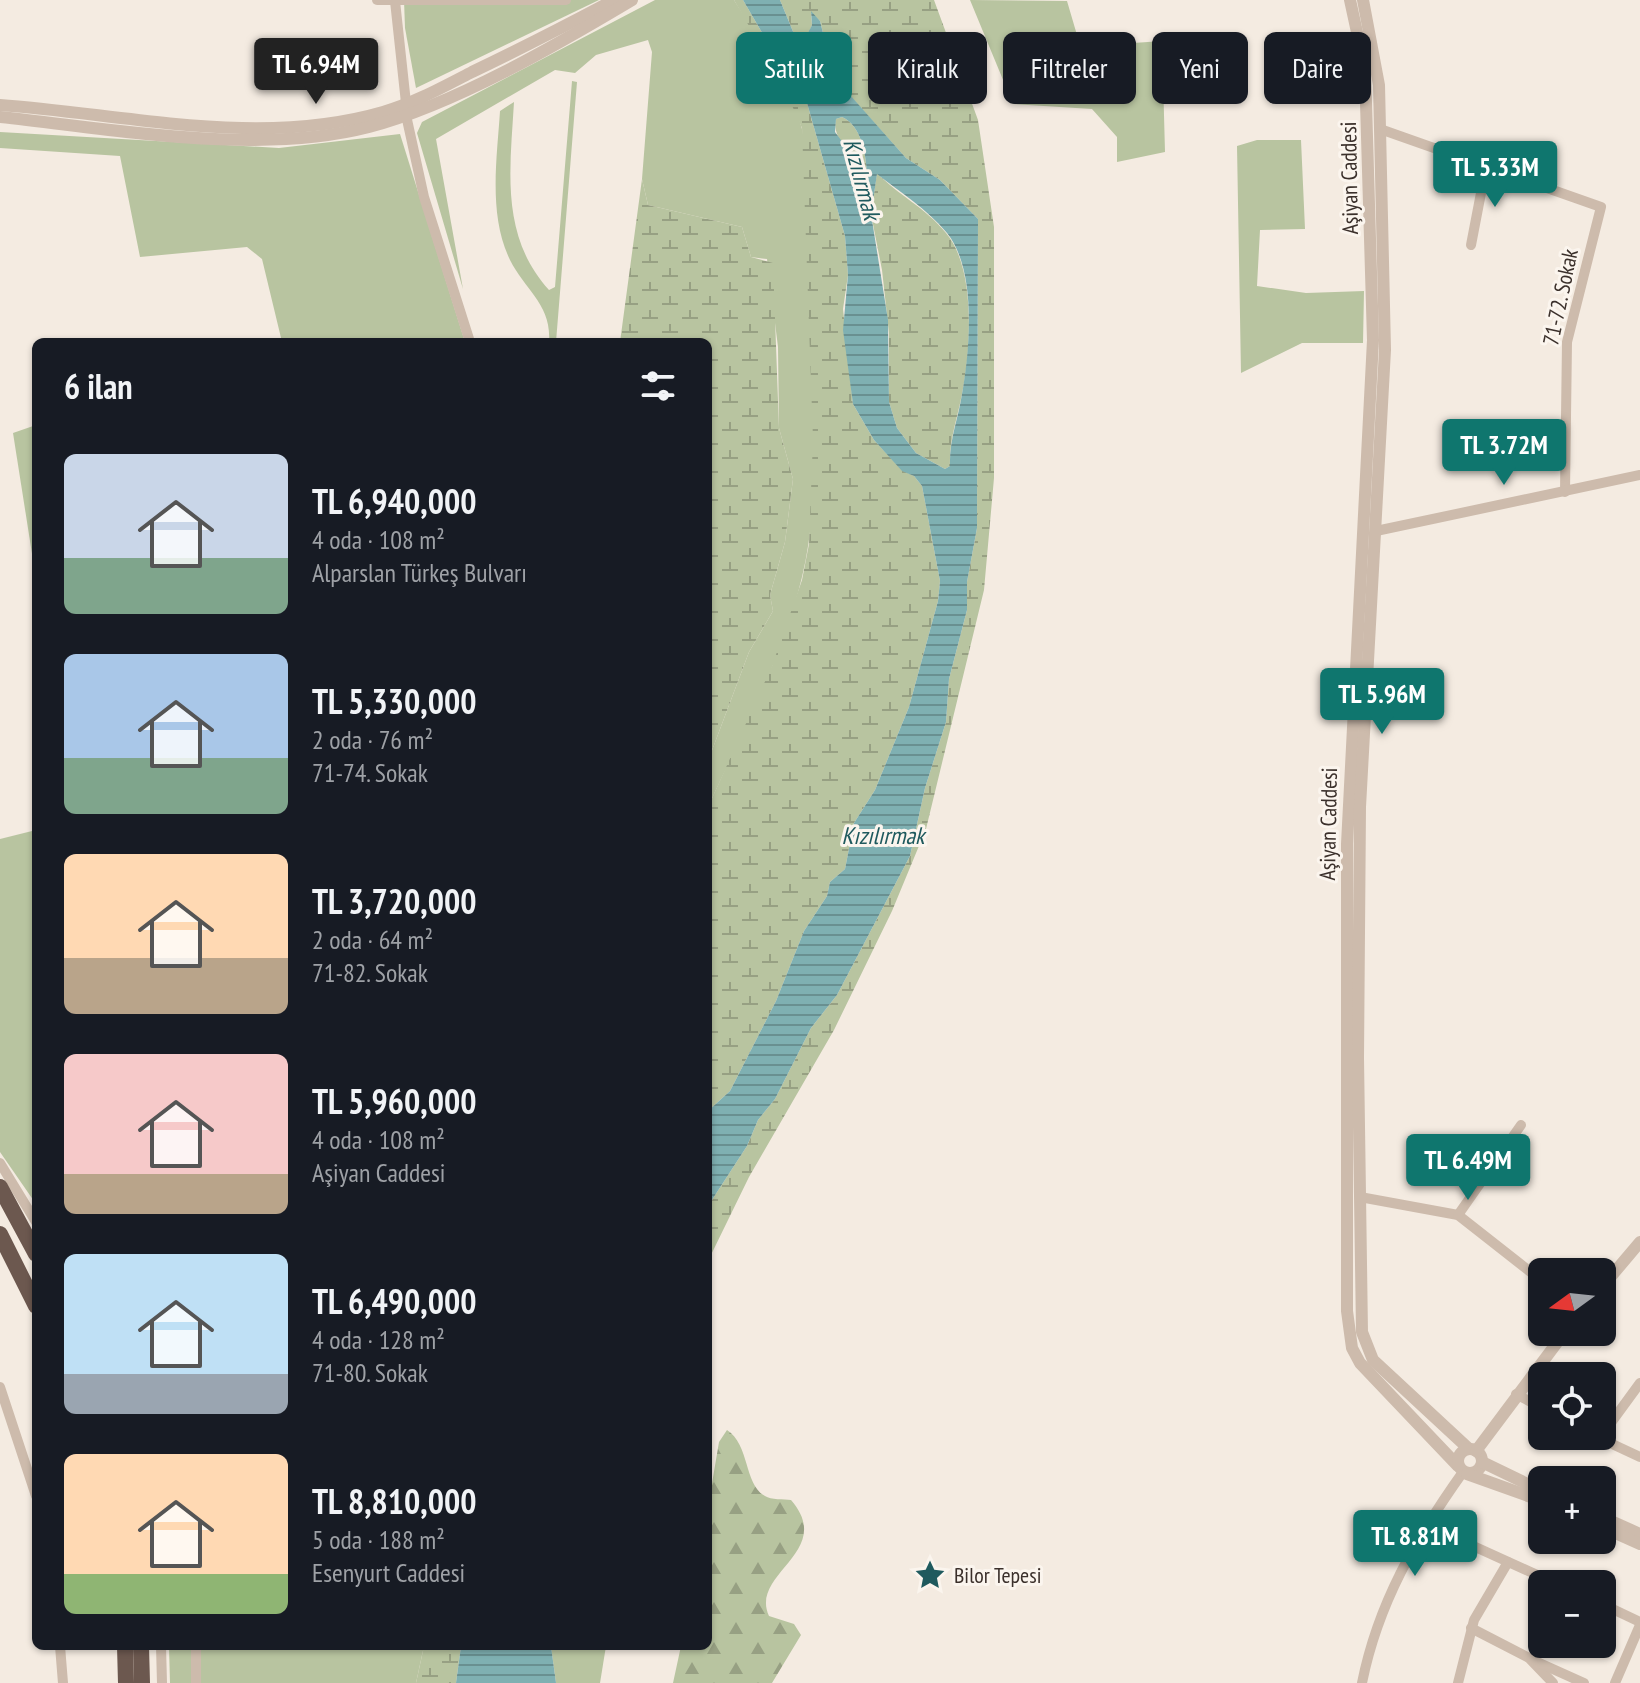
<!DOCTYPE html>
<html lang="tr">
<head>
<meta charset="utf-8">
<style>
  :root { --surface:#171b24; --page:#242831; --text:#f1f3f6; --muted:#9ea1a6; --accent:#0f766e }
  body { margin:0; font-family:"PT Sans Narrow",sans-serif; background:var(--page); color:var(--text); height:100vh; display:flex; flex-direction:column; font-size:30px; white-space:nowrap }
  * { box-sizing:border-box; margin:0 }
  p { font-size:26px; color:var(--muted) }
  .icon { flex:none; width:44px; height:44px; fill:none; stroke:currentColor; stroke-width:2; stroke-linecap:round; stroke-linejoin:round }
  .map { position:relative; flex:1; overflow:hidden }
  .sheet { position:absolute; left:32px; top:338px; width:680px; height:1312px; display:flex; flex-direction:column; background:var(--surface); border-radius:12px; box-shadow:0 2px 6px #0004 }
  .sheet>* { flex:none }
  .hud { position:absolute; left:736px; top:32px; width:760px; height:72px; display:flex; gap:16px }
  .needle { width:52px; rotate:255deg }
  .tools { position:absolute; left:1528px; top:1258px; display:grid; gap:16px }
  .tools a { display:grid; place-items:center; width:88px; height:88px; border-radius:12px; background:var(--surface); box-shadow:0 2px 6px #0004; font-size:40px }
  .price { position:absolute; translate:-50% -68px; padding:0 18px; border-radius:8px; background:var(--accent); color:#fff; font-size:26px; line-height:52px; filter:drop-shadow(0 2px 4px #0008) }
  .price::after { content:''; position:absolute; left:50%; top:48px; width:24px; height:18px; margin-left:-12px; background:inherit; clip-path:polygon(0 0,100% 0,50% 100%) }
  .price.active { background:#222; color:#fff }
  ul { padding:0; list-style:none }
  li { display:flex; align-items:center; gap:24px; height:200px; padding:0 32px }
  li span { display:grid; place-items:center; flex:none; width:224px; height:160px; border-radius:12px; color:#555 }
  li>.icon { margin-inline-start:auto }
  span .icon { width:96px; height:96px; fill:#fffc; stroke-width:1 }
  li b { font-size:34px }
  h2 { display:flex; justify-content:space-between; align-items:center; height:96px; padding:0 32px; font-size:34px }
  .chip { padding:0 28px; border-radius:12px; background:var(--surface); box-shadow:0 2px 6px #0004; font-size:28px; line-height:72px }
  .chip.active { background:var(--accent); color:#fff }
  .map>svg:first-child { display:block }
  .grass { fill:#b8c4a0 }
  .forest { fill:url(#forest-firs) }
  .wetland { fill:url(#wetland-marsh) }
  .water { fill:url(#water-rules); fill-rule:evenodd }
  .lines { fill:none; stroke-linecap:round; stroke-linejoin:round }
  .minor { stroke:#cdbbac; stroke-width:10 }
  .tertiary { stroke:#cdbbac; stroke-width:12 }
  .trunk { stroke:#6c584f; stroke-width:16 }
  .labels { text-anchor:middle; dominant-baseline:central; stroke-width:6; stroke-linejoin:round; paint-order:stroke }
  .street-label { font-size:22px; fill:#3b302b; stroke:#fbf5ee }
  .poi-label { font-size:22px; fill:#3b302b; stroke:#fbf5ee; text-anchor:start }
  .water-label { font-size:24px; font-style:italic; fill:#1f5a5e; stroke:#fbf5ee }
</style>
</head>
<body>
<div class="map">
<svg width="1640" height="1683" viewBox="0 0 1640 1683">
  <defs>
    <pattern id="forest-firs" width="22" height="20" patternUnits="userSpaceOnUse" patternTransform="scale(2)"><rect width="22" height="20" fill="#b8c4a0"/><path d="M5 1l3.5 6h-7zM16 11l3.5 6h-7z" fill="#97a083"/></pattern>
    <pattern id="wetland-marsh" width="20" height="14" patternUnits="userSpaceOnUse" patternTransform="scale(2)"><rect width="20" height="14" fill="#b8c4a0"/><path d="M1 5h8M5 5V1M11 12h8M15 12V8" fill="none" stroke="#97a083"/></pattern>
    <pattern id="water-rules" width="6" height="5" patternUnits="userSpaceOnUse" patternTransform="scale(2)"><rect width="6" height="5" fill="#7fb0b2"/><path d="M0 2.5h6" fill="none" stroke="#699091"/></pattern>
  </defs>
  <rect width="100%" height="100%" fill="#f4ebe1"/>
  <g class="grass">
    <path d="M 404,0 L 599,0 L 416,88 L 405,28 Z"/>
    <path d="M 655,0 L 734,0 C 758,38 791,84 802,129 C 812,175 808,228 809,274 C 811,368 824,487 802,577 C 783,657 742,733 708,807 L 708,761 L 749,652 L 773,611 L 770,595 L 785,542 L 793,479 L 779,428 L 778,347 L 767,259 L 751,257 L 742,227 L 648,205 L 642,179 L 652,52 L 648,40 L 596,55 L 575,73 L 555,70 L 436,139 L 463,289 L 417,133 L 422,122 Z"/>
    <path d="M 970,0 L 1067,1 L 1077,35 L 1090,46 L 1162,41 L 1165,152 L 1117,162 L 1117,137 L 1092,109 L 1013,104 Z"/>
    <path d="M 572,81 L 577,82 L 556,342 L 549,342 C 552,305 525,290 510,260 C 488,214 497,159 500,111 L 514,102 C 510,170 500,236 549,290 L 555,287 Z"/>
    <path d="M 0,132 L 279,148 L 400,134 L 465,342 L 282,342 L 262,259 L 247,247 L 140,257 L 120,156 L 0,148 Z"/>
    <path d="M 1257,140 L 1301,140 L 1305,229 L 1260,230 L 1257,286 L 1306,293 L 1364,291 L 1363,343 L 1302,343 L 1241,373 L 1237,146 Z"/>
    <path d="M 36,425 L 36,559 L 33,560 L 13,433 Z"/>
    <path d="M 36,830 L 36,1204 L 0,1152 L 0,839 Z"/>
    <path d="M 169,1646 L 424,1646 L 416,1683 L 170,1683 Z"/>
    <path d="M 551,1646 L 606,1646 L 600,1683 L 556,1683 Z"/>
  </g>
  <path class="forest" d="M 727,1430 C 750,1445 744,1485 765,1496 C 771,1500 784,1499 791,1500 C 836,1552 749,1573 769,1616 L 794,1624 L 801,1635 L 772,1683 L 673,1683 L 681,1646 L 708,1646 L 708,1507 L 719,1442 Z"/>
  <g class="wetland">
    <path d="M 734,0 L 743,0 L 774,53 L 793,71 L 803,89 L 845,236 L 848,275 L 843,309 L 853,404 L 874,440 L 902,470 L 914,476 L 922,486 L 940,581 L 938,601 L 909,707 L 875,790 L 854,823 L 845,869 L 830,882 L 827,896 L 804,931 L 776,1001 L 730,1091 L 708,1111 L 708,807 L 772,666 L 802,580 L 809,544 L 813,439 L 802,128 L 782,83 Z"/>
    <path d="M 780,0 L 934,0 L 978,120 L 994,227 L 994,478 L 984,590 L 926,829 L 892,911 L 834,1030 L 749,1177 L 708,1261 L 708,1206 L 747,1146 L 758,1120 L 775,1099 L 811,1028 L 837,995 L 910,856 L 925,788 L 946,722 L 949,679 L 967,610 L 967,582 L 977,528 L 978,219 L 940,180 L 906,158 L 842,87 L 833,73 L 820,21 L 811,13 L 812,25 L 807,37 L 794,34 Z"/>
    <path d="M 842,117 C 861,125 866,154 867,174 L 862,177 C 856,157 831,140 836,119 Z"/>
    <path d="M 877,173 C 898,195 926,208 946,233 C 976,268 971,350 962,394 C 957,420 949,440 950,466 L 945,469 L 916,453 L 897,428 L 889,402 L 889,333 L 882,270 L 871,214 Z"/>
    <path d="M 642,179 L 648,205 L 742,227 L 751,257 L 773,263 L 779,428 L 793,479 L 785,542 L 770,595 L 773,611 L 749,652 L 708,761 L 708,342 L 620,342 Z"/>
    <path d="M 424,1646 L 461,1646 L 456,1683 L 416,1683 Z"/>
  </g>
  <g class="water">
    <path d="M 743,0 L 780,0 L 794,34 L 806,37 L 812,25 L 811,11 L 820,21 L 833,73 L 842,86 L 906,158 L 940,180 L 978,219 L 977,528 L 967,582 L 967,610 L 949,679 L 946,722 L 925,788 L 910,856 L 837,995 L 811,1028 L 775,1099 L 758,1120 L 747,1146 L 708,1206 L 708,1111 L 730,1091 L 776,1001 L 804,931 L 827,896 L 830,882 L 845,869 L 854,823 L 875,790 L 909,707 L 938,601 L 940,581 L 922,486 L 914,476 L 902,471 L 874,440 L 853,404 L 843,330 L 848,275 L 845,236 L 803,89 L 793,71 L 774,53 ZM 842,117 C 861,125 866,154 867,174 L 862,177 L 855,159 L 835,132 L 836,119 ZM 877,174 C 900,192 927,209 947,233 C 977,270 970,349 962,394 C 958,420 949,440 950,466 L 945,469 L 916,453 L 897,428 L 889,402 L 888,320 L 871,214 Z"/>
    <path d="M 461,1646 L 551,1646 L 556,1683 L 456,1683 Z"/>
  </g>
  <g class="lines">
    <g class="minor">
      <path d="M 377,0 L 566,0"/>
      <path d="M 395,1 L 406,103"/>
      <path d="M 406,115 L 424,197 L 470,342"/>
      <path d="M 1380,129 L 1601,207 L 1567,342 L 1565,492"/>
      <path d="M 1471,245 L 1486,167"/>
      <path d="M 1376,531 L 1640,475"/>
      <path d="M 0,1163 L 36,1222"/>
      <path d="M 1360,1197 L 1458,1215 L 1542,1281"/>
      <path d="M 1458,1215 L 1521,1125"/>
      <path d="M 0,1387 L 36,1496"/>
      <path d="M 1516,1394 L 1542,1408"/>
      <path d="M 1602,1435 L 1640,1383"/>
      <path d="M 1595,1436 L 1640,1457"/>
      <path d="M 1427,1525 L 1557,1584"/>
      <path d="M 1602,1604 L 1640,1622"/>
      <path d="M 1471,1628 L 1529,1658 L 1553,1683"/>
      <path d="M 60,1646 L 63,1683"/>
      <path d="M 161,1646 L 162,1683"/>
      <path d="M 196,1646 L 196,1683"/>
      <path d="M 1535,1661 L 1584,1683"/>
      <path d="M 1362,1683 C 1378,1603 1416,1538 1463,1472"/>
      <path d="M 1458,1683 L 1474,1620 L 1508,1562"/>
      <path d="M 1615,1683 L 1640,1625"/>
    </g>
    <g class="tertiary">
      <path d="M 1350,0 L 1365,69 L 1373,340 L 1347,844 L 1347,1311 L 1352,1348 L 1360,1363 L 1458,1466"/>
      <path d="M 1363,0 L 1379,85 L 1385,350 L 1360,807 L 1358,1058 L 1362,1332 L 1373,1360 L 1469,1449"/>
      <path d="M 0,105 C 125,114 259,148 383,112 C 414,103 443,87 472,72 C 520,49 567,25 614,0"/>
      <path d="M 0,117 C 114,129 257,156 369,127 C 455,104 555,46 632,0"/>
      <path d="M 1602,1287 L 1640,1242"/>
      <circle cx="1470" cy="1461" r="12"/>
      <path d="M 1476,1451 L 1565,1332"/>
      <path d="M 1482,1462 L 1542,1491"/>
      <path d="M 1467,1474 L 1542,1501"/>
      <path d="M 1602,1517 L 1640,1534"/>
      <path d="M 1602,1527 L 1640,1544"/>
    </g>
    <g class="trunk">
      <path d="M 0,1187 L 36,1254"/>
      <path d="M 0,1234 L 36,1306"/>
      <path d="M 125,1646 L 126,1683"/>
      <path d="M 141,1646 L 142,1683"/>
    </g>
  </g>
  <defs>
    <g id="sight-bare" transform="scale(2.4)"><path d="M0-6L1.8-2.2L6-1.7L2.9 1.2L3.7 5.4L0 3.3L-3.7 5.4L-2.9 1.2L-6-1.7L-1.8-2.2Z" fill="#1f5a5e" stroke="#fbf5ee" stroke-width="2.5" paint-order="stroke"/></g>
  </defs>
  <g fill-rule="evenodd">
    <use href="#sight-bare" x="930" y="1575"/>
  </g>
  <g class="labels">
    <g class="street-label">
      <text transform="translate(1349 178) rotate(-91)">Aşiyan Caddesi</text>
      <text transform="translate(1560 297) rotate(-78)">71-72. Sokak</text>
      <text transform="translate(1328 824) rotate(-89)">Aşiyan Caddesi</text>
    </g>
    <g class="poi-label">
      <text x="954" y="1575">Bilor Tepesi</text>
    </g>
    <g class="water-label">
      <text transform="translate(862 179) rotate(75)">Kızılırmak</text>
      <text x="883" y="835">Kızılırmak</text>
    </g>
  </g>
</svg>
<div class="tools">
<a><svg class="needle" viewBox="-14 -14 28 28"><path d="M0-13l5 13h-10z" fill="#e53935"/><path d="M0 13l5-13h-10z" fill="#9ea1a6"/></svg></a>
<a><svg class="icon" aria-label="locate" viewBox="0 0 24 24"><circle cx="12" cy="12" r="6"/><path d="M12 2v4M12 18v4M2 12h4M18 12h4"/></svg></a>
<a>+</a>
<a>−</a>
</div>
<b class="price active" style="left:316px;top:106px">TL 6.94M</b>
<b class="price" style="left:1495px;top:209px">TL 5.33M</b>
<b class="price" style="left:1504px;top:487px">TL 3.72M</b>
<b class="price" style="left:1382px;top:736px">TL 5.96M</b>
<b class="price" style="left:1468px;top:1202px">TL 6.49M</b>
<b class="price" style="left:1415px;top:1578px">TL 8.81M</b>
<div class="hud">
<a class="chip active">Satılık</a>
<a class="chip">Kiralık</a>
<a class="chip">Filtreler</a>
<a class="chip">Yeni</a>
<a class="chip">Daire</a>
</div>
<section class="sheet">
<h2>6 ilan<svg class="icon" aria-label="filters" viewBox="0 0 24 24"><path d="M4 7h16M4 17h16"/><circle cx="9" cy="7" r="2"/><circle cx="15" cy="17" r="2"/></svg></h2>
<ul>
<li><span style="background:linear-gradient(#c9d6e8 65%,#7fa58c 0)"><svg class="icon" aria-label="home" viewBox="0 0 24 24"><path d="M3 11l9-7 9 7M6 9v11h12V9"/></svg></span><div><b>TL 6,940,000</b><p>4 oda · 108 m²</p><p>Alparslan Türkeş Bulvarı</p></div></li>
<li><span style="background:linear-gradient(#a9c7e8 65%,#7fa58c 0)"><svg class="icon" aria-label="home" viewBox="0 0 24 24"><path d="M3 11l9-7 9 7M6 9v11h12V9"/></svg></span><div><b>TL 5,330,000</b><p>2 oda · 76 m²</p><p>71-74. Sokak</p></div></li>
<li><span style="background:linear-gradient(#ffd9b3 65%,#b9a48a 0)"><svg class="icon" aria-label="home" viewBox="0 0 24 24"><path d="M3 11l9-7 9 7M6 9v11h12V9"/></svg></span><div><b>TL 3,720,000</b><p>2 oda · 64 m²</p><p>71-82. Sokak</p></div></li>
<li><span style="background:linear-gradient(#f6c9c9 75%,#b9a48a 0)"><svg class="icon" aria-label="home" viewBox="0 0 24 24"><path d="M3 11l9-7 9 7M6 9v11h12V9"/></svg></span><div><b>TL 5,960,000</b><p>4 oda · 108 m²</p><p>Aşiyan Caddesi</p></div></li>
<li><span style="background:linear-gradient(#bfe0f5 75%,#9aa5b1 0)"><svg class="icon" aria-label="home" viewBox="0 0 24 24"><path d="M3 11l9-7 9 7M6 9v11h12V9"/></svg></span><div><b>TL 6,490,000</b><p>4 oda · 128 m²</p><p>71-80. Sokak</p></div></li>
<li><span style="background:linear-gradient(#ffd9b3 75%,#8fb573 0)"><svg class="icon" aria-label="home" viewBox="0 0 24 24"><path d="M3 11l9-7 9 7M6 9v11h12V9"/></svg></span><div><b>TL 8,810,000</b><p>5 oda · 188 m²</p><p>Esenyurt Caddesi</p></div></li>
</ul>
</section>
</div>
</body>
</html>
